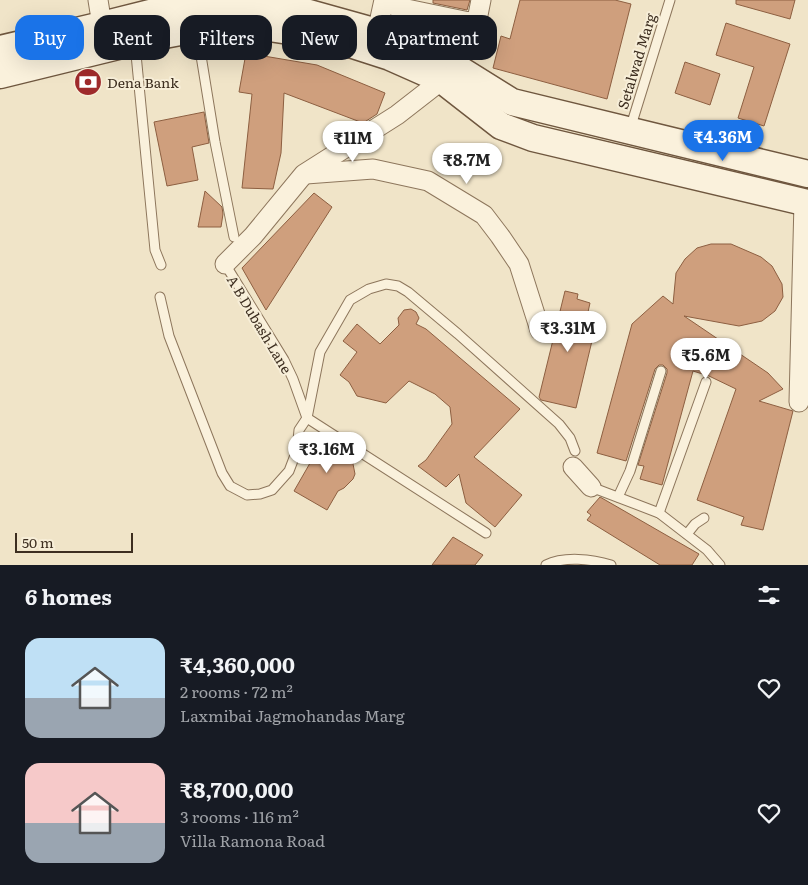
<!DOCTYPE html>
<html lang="en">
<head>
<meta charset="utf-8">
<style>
  :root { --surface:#171b24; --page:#242831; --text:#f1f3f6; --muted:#9ea1a6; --accent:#1a73e8 }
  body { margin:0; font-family:Literata,serif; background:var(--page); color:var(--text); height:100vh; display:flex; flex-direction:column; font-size:19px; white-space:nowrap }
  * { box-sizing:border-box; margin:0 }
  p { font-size:16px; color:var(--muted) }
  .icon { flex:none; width:28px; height:28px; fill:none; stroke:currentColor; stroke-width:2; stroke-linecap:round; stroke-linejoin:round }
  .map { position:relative; height:565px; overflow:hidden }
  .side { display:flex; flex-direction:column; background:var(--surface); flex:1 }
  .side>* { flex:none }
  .guide { position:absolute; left:15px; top:15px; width:500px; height:45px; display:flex; gap:10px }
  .scale { position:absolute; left:15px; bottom:12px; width:118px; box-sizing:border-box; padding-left:5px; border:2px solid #3d2e20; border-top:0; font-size:14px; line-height:18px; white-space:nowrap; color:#3d2e20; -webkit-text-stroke:4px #f7eed8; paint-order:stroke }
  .price { position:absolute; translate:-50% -42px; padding:0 11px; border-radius:18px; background:#fff; color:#222; font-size:16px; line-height:32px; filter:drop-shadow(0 1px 2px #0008) }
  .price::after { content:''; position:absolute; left:50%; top:30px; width:15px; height:11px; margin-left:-8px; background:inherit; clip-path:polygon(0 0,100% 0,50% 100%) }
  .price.active { background:var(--accent); color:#fff }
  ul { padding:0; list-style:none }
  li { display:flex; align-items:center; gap:15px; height:125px; padding:0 25px }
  li span { display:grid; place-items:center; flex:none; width:140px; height:100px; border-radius:15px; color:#555 }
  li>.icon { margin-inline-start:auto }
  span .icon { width:60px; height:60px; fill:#fffc; stroke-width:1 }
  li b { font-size:21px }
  h2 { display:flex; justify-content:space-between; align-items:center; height:60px; padding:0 25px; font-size:21px }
  .tag { padding:0 18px; border-radius:15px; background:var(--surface); box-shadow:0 5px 20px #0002; font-size:18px; line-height:45px }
  .tag.active { background:var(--accent); color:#fff }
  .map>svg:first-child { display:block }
  .building { fill:#cf9f7d; stroke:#8d5f41 }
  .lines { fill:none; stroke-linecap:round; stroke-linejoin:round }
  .service-casing { stroke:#8d765c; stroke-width:11 }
  .minor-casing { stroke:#8d765c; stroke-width:21 }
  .secondary-casing { stroke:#6f573f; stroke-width:29 }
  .service { stroke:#faf1dc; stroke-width:9 }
  .minor { stroke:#faf1dc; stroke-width:19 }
  .secondary { stroke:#faf1dc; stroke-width:26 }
  .labels { text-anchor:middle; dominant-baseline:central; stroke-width:4; stroke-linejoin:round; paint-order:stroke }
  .street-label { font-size:14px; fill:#3d2e20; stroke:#f7eed8 }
  .poi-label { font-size:14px; fill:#3d2e20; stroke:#f7eed8; text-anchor:start }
</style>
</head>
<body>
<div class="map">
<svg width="808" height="565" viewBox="0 0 808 565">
  <rect width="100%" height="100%" fill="#f0e4c8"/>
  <g class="building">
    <path d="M 433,0 L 470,0 L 467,10 L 433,3 Z"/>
    <path d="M 520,0 L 615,0 L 631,4 L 607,99 L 493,68 L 501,36 L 510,39 Z"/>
    <path d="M 736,0 L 795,0 L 790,19 L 736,4 Z"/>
    <path d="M 726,23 L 790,44 L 764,126 L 738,118 L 754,67 L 716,55 Z"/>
    <path d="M 246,53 L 317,65 L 385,93 L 377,114 L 363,123 L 284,93 L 281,153 L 273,189 L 242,188 L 252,94 L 239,92 Z"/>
    <path d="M 685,62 L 720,74 L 710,105 L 675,93 Z"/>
    <path d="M 204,112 L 209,143 L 192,147 L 198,180 L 167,186 L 154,122 Z"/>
    <path d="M 205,191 L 222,207 L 223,214 L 221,227 L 198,227 Z"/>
    <path d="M 314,193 L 332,207 L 266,310 L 242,268 Z"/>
    <path d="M 711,244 L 731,244 L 761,257 L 772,266 L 782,284 L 783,297 L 775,311 L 762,321 L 739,326 L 684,316 L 768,373 L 783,389 L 759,401 L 793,411 L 763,530 L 741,525 L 744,517 L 697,500 L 736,389 L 709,376 L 693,371 L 662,485 L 640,479 L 644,466 L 638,465 L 667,373 L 667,369 L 663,365 L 659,365 L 655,369 L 626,461 L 597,453 L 632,324 L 663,296 L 673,304 L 676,273 L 685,259 L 697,248 Z"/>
    <path d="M 565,291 L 578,294 L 577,299 L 590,303 L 586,321 L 596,324 L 576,408 L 541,400 L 539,397 Z"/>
    <path d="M 411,309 L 416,312 L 419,318 L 416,324 L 426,329 L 520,409 L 474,457 L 522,495 L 495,527 L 466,503 L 459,474 L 446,487 L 418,466 L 426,460 L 452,424 L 450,407 L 435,394 L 409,381 L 386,403 L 357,396 L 349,382 L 340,375 L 357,352 L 343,341 L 357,324 L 380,344 L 399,325 L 398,318 L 404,310 Z"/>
    <path d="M 325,437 L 357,458 L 353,464 L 355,474 L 353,479 L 344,488 L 338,491 L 327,510 L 294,491 Z"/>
    <path d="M 600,497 L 699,554 L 692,565 L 660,565 L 587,520 L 591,515 L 587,512 Z"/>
    <path d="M 453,537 L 483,555 L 475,565 L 432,565 Z"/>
  </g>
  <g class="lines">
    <g class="service-casing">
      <g id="service">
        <path d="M 197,31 L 215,142 L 234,237"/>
        <path d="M 135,44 L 155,250 L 161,265"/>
        <path d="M 630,129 L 670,0"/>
        <path d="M 160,297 L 169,336 L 222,473 L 230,486 L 247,495 L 260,494 L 272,490 L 289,471 L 297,450 L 299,430 L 307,418 L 293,379 L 284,360 L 225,264"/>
        <path d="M 591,487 L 659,513 L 707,550 L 720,565"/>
        <path d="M 618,497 L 630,471 L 661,371"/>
        <path d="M 659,513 L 706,382"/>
        <path d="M 486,533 L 307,418 L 320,352 L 350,300 L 369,289 L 386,284 L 398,286 L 408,292 L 458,334 L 559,424 L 570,438 L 575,451"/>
        <path d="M 687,534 L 695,524 L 704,518"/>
        <path d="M 546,565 C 564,556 592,559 611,565"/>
      </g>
    </g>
    <g class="minor-casing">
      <g id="minor">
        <path d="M 98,0 L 102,25"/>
        <path d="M 392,0 L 394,5 L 397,7 L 469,22 L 477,20 L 481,0"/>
        <path d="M 377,32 L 384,0"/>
        <path d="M 306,174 L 373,169 L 428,181 L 484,215 L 500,236 L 519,264 L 540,330"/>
        <path d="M 225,264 L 253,236 L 304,174 L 397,115 L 442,80 L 451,64 L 460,21"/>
        <path d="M 799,402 L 804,202"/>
        <path d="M 573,467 L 591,487"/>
      </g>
    </g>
    <g class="secondary-casing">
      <g id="secondary">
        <path d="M 0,49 L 102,25 L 154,12 L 197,4 L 271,5 L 309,13 L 377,32 L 398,39 L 451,64 L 512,102 L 808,174"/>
        <path d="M 0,75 L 159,36 L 196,29 L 250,25 L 328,37 L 390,57 L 442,80 L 501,126 L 533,138 L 808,203"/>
      </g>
    </g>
    <use href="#service" class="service"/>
    <use href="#minor" class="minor"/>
    <use href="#secondary" class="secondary"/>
  </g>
  <defs>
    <g id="bank-disc" transform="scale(1.4375)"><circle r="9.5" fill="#9e2a2b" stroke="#f7eed8"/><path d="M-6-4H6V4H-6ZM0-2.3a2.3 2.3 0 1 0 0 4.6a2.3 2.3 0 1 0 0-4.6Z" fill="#fff"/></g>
  </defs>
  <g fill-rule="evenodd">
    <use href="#bank-disc" x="88" y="82"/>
  </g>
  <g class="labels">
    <g class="street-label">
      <text transform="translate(636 61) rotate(-73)">Setalwad Marg</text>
      <text transform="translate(260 324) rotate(59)">A B Dubash Lane</text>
    </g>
    <g class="poi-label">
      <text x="107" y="82">Dena Bank</text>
    </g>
  </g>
</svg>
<div class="scale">50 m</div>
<b class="price active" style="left:723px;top:162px">₹4.36M</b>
<b class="price" style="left:353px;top:163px">₹11M</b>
<b class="price" style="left:467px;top:185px">₹8.7M</b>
<b class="price" style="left:568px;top:353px">₹3.31M</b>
<b class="price" style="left:706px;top:380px">₹5.6M</b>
<b class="price" style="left:327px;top:474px">₹3.16M</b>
<div class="guide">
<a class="tag active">Buy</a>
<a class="tag">Rent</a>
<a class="tag">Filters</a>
<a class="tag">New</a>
<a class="tag">Apartment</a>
</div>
</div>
<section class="side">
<h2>6 homes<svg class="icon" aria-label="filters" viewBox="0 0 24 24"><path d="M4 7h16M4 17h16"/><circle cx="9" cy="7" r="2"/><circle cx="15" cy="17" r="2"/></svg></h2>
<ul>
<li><span style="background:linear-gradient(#bfe0f5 60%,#9aa5b1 0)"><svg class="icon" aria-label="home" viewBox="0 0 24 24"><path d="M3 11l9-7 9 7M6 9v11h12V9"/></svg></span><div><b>₹4,360,000</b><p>2 rooms · 72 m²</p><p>Laxmibai Jagmohandas Marg</p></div><svg class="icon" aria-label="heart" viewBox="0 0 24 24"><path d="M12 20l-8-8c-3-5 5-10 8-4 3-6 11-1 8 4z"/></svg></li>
<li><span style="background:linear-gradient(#f6c9c9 60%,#9aa5b1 0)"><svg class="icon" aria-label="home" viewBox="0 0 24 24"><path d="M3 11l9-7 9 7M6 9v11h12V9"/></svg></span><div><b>₹8,700,000</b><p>3 rooms · 116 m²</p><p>Villa Ramona Road</p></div><svg class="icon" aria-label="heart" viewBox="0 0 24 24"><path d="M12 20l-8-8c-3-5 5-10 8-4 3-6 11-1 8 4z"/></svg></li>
</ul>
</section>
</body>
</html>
